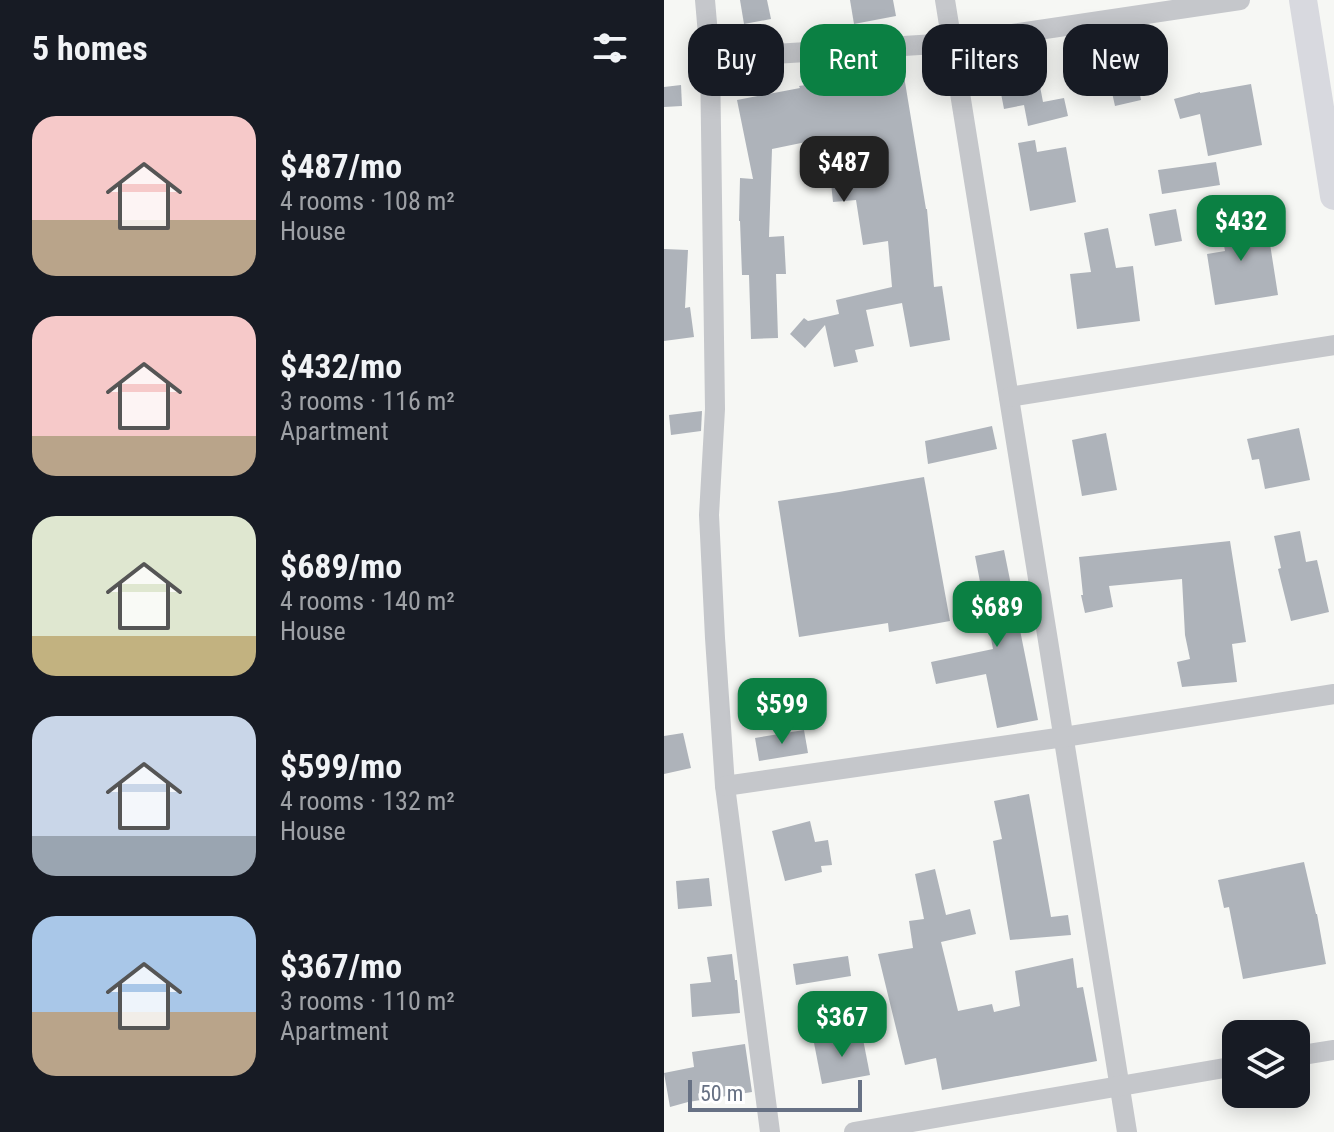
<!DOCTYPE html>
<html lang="en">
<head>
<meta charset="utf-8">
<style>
  :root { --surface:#171b24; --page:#242831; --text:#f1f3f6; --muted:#9ea1a6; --accent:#0b8043 }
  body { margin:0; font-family:"Roboto Condensed",sans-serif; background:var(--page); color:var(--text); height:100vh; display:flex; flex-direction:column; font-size:30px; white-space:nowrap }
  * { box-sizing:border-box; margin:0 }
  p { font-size:26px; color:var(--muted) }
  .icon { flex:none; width:44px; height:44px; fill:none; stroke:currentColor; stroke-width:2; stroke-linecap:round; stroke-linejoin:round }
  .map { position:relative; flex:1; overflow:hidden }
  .drawer { display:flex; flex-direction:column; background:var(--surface); width:664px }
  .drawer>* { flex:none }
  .hud { position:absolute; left:24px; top:24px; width:526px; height:72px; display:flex; gap:16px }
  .buttons { position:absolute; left:558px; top:1020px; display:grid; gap:16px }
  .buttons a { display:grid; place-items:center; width:88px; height:88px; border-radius:16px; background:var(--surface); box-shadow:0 4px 20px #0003; font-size:40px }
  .scale { position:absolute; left:24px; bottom:20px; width:174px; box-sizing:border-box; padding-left:8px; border:4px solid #677184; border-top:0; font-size:22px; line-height:28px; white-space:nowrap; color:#677184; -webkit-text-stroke:6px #fff; paint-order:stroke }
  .price { position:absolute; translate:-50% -68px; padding:0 18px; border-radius:16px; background:var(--accent); color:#fff; font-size:26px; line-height:52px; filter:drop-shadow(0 2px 4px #0008) }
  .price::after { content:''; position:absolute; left:50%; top:48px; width:24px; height:18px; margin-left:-12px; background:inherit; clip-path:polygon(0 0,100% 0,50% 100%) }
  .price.on { background:#222; color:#fff }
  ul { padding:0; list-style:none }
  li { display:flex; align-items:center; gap:24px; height:200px; padding:0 32px }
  li span { display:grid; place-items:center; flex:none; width:224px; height:160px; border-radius:24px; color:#555 }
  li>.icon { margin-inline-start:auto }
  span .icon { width:96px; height:96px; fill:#fffc; stroke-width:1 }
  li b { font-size:34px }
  h2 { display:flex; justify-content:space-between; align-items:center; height:96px; padding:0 32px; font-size:34px }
  .pill { padding:0 28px; border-radius:24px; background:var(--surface); box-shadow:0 4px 20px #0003; font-size:28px; line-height:72px }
  .pill.on { background:var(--accent); color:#fff }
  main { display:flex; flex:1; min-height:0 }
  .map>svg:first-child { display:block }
  .building { fill:#aeb3ba }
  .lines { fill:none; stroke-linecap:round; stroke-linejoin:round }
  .street { stroke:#c5c7cb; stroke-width:20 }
  .secondary { stroke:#d8d9df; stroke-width:28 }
</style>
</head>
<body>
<main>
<section class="drawer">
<h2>5 homes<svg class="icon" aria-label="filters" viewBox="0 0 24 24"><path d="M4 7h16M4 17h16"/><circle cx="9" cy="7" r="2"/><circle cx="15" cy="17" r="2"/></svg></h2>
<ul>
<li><span style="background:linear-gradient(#f6c9c9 65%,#b9a48a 0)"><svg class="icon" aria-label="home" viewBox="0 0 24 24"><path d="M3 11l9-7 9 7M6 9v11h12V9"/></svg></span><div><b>$487/mo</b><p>4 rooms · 108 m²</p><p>House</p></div></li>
<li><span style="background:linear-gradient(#f6c9c9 75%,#b9a48a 0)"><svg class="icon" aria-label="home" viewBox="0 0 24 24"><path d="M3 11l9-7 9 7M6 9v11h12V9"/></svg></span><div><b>$432/mo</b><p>3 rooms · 116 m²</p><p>Apartment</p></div></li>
<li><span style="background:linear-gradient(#dfe7d0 75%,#c2b280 0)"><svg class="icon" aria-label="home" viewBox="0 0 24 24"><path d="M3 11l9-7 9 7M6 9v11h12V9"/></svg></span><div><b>$689/mo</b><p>4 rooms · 140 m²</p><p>House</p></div></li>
<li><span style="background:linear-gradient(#c9d6e8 75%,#9aa5b1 0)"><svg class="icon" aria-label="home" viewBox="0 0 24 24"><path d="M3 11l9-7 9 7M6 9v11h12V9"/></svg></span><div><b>$599/mo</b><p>4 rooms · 132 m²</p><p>House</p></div></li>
<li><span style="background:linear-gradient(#a9c7e8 60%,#b9a48a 0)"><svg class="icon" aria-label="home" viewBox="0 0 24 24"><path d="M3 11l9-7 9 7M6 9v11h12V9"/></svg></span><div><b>$367/mo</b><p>3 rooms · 110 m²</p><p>Apartment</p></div></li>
</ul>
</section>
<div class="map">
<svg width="670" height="1132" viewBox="0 0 670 1132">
  <rect width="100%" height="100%" fill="#f6f7f4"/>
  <g class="building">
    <path d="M 76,0 L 103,0 L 107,19 L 80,24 Z"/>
    <path d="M 186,0 L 229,0 L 232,16 L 190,24 Z"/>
    <path d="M 470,64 L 477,100 L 451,106 L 443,70 Z"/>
    <path d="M 239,70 L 262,209 L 263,209 L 270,287 L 278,286 L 286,340 L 246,347 L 238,303 L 202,310 L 210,346 L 191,350 L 194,362 L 170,367 L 161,325 L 141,348 L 126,334 L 140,318 L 144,321 L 175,314 L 172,300 L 228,287 L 224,241 L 199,245 L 192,200 L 169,202 L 163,143 L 142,145 L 142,142 L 108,149 L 105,237 L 120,236 L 122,274 L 112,274 L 114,338 L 87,339 L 85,275 L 78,275 L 76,221 L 75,221 L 76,178 L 89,179 L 73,100 L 136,88 L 135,86 Z"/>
    <path d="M 374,76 L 379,102 L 400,98 L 404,116 L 364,126 L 360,105 L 340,109 L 335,83 Z"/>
    <path d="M 587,84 L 598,145 L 544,156 L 536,114 L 516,119 L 510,99 L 536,92 L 536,93 Z"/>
    <path d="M 17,85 L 18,106 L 0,107 L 0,87 Z"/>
    <path d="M 371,140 L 373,152 L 402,147 L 412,202 L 366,211 L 354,143 Z"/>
    <path d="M 552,162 L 556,185 L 498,194 L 494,170 Z"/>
    <path d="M 581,207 L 588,247 L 606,244 L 614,295 L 551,305 L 543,254 L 561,251 L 554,212 Z"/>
    <path d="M 512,209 L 518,241 L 491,246 L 485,214 Z"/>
    <path d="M 444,228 L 452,268 L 469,266 L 476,321 L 413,329 L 406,274 L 427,272 L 420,233 Z"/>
    <path d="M 0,249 L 24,250 L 21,308 L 26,307 L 30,337 L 0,341 Z"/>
    <path d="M 38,411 L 37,431 L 7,435 L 5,415 Z"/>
    <path d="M 328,426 L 333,449 L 264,464 L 261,441 Z"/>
    <path d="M 635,428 L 646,480 L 601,489 L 595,459 L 588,460 L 583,439 Z"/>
    <path d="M 442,433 L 453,490 L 418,496 L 408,440 Z"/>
    <path d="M 260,477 L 286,621 L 225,632 L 224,623 L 135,637 L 114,501 L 175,492 Z"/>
    <path d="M 636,531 L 642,562 L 653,560 L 665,612 L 627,621 L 614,569 L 617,568 L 610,536 Z"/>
    <path d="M 566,541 L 582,642 L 568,644 L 573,682 L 518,687 L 513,662 L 526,659 L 521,635 L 518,579 L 445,586 L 449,607 L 421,613 L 417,595 L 419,595 L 415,557 Z"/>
    <path d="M 340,550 L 374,720 L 333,728 L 322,674 L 272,684 L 267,662 L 329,649 L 311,556 Z"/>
    <path d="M 140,730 L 144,753 L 95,761 L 91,738 Z"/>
    <path d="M 19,733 L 27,768 L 0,774 L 0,736 Z"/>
    <path d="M 365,794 L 387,917 L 404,915 L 407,935 L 346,940 L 329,841 L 338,839 L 330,801 Z"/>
    <path d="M 146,821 L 151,842 L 164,840 L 168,865 L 157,866 L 158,872 L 121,881 L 108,831 Z"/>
    <path d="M 640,862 L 652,914 L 653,914 L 662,964 L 579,979 L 565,907 L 560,908 L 554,880 Z"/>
    <path d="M 271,869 L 282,915 L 306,909 L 312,934 L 277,942 L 294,1011 L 328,1004 L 330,1012 L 356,1006 L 351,971 L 409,958 L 413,988 L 419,987 L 433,1061 L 278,1090 L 272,1058 L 241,1065 L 214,954 L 249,948 L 245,921 L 260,919 L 251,874 Z"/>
    <path d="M 45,878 L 48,906 L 14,909 L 12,881 Z"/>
    <path d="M 68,954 L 71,980 L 73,980 L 76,1013 L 28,1017 L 26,984 L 47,982 L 43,957 Z"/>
    <path d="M 184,956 L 187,976 L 132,985 L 129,964 Z"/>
    <path d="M 198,1034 L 206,1075 L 158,1084 L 150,1043 Z"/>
    <path d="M 81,1044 L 88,1092 L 24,1102 L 6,1107 L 0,1073 L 30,1067 L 28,1052 Z"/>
  </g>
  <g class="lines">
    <g class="street">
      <path d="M 41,0 L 46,58 L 51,409 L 45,515 L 51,638 L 61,786 L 106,1132"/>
      <path d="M 281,0 L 463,1132"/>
      <path d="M 46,58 L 288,43 L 576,0"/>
      <path d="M 345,397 L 670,345"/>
      <path d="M 61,786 L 400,737 L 670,694"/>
      <path d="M 632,1056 L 670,1050"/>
      <path d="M 190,1132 L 572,1066"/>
    </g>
    <path class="secondary" d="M 639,0 L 670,196"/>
  </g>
</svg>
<div class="buttons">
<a><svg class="icon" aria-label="layers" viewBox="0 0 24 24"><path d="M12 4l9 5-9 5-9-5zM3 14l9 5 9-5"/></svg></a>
</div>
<div class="scale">50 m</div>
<b class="price on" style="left:180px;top:204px">$487</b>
<b class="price" style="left:577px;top:263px">$432</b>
<b class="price" style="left:333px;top:649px">$689</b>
<b class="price" style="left:118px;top:746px">$599</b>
<b class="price" style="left:178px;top:1059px">$367</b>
<div class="hud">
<a class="pill">Buy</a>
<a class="pill on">Rent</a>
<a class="pill">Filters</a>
<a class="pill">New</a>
</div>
</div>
</main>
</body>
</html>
